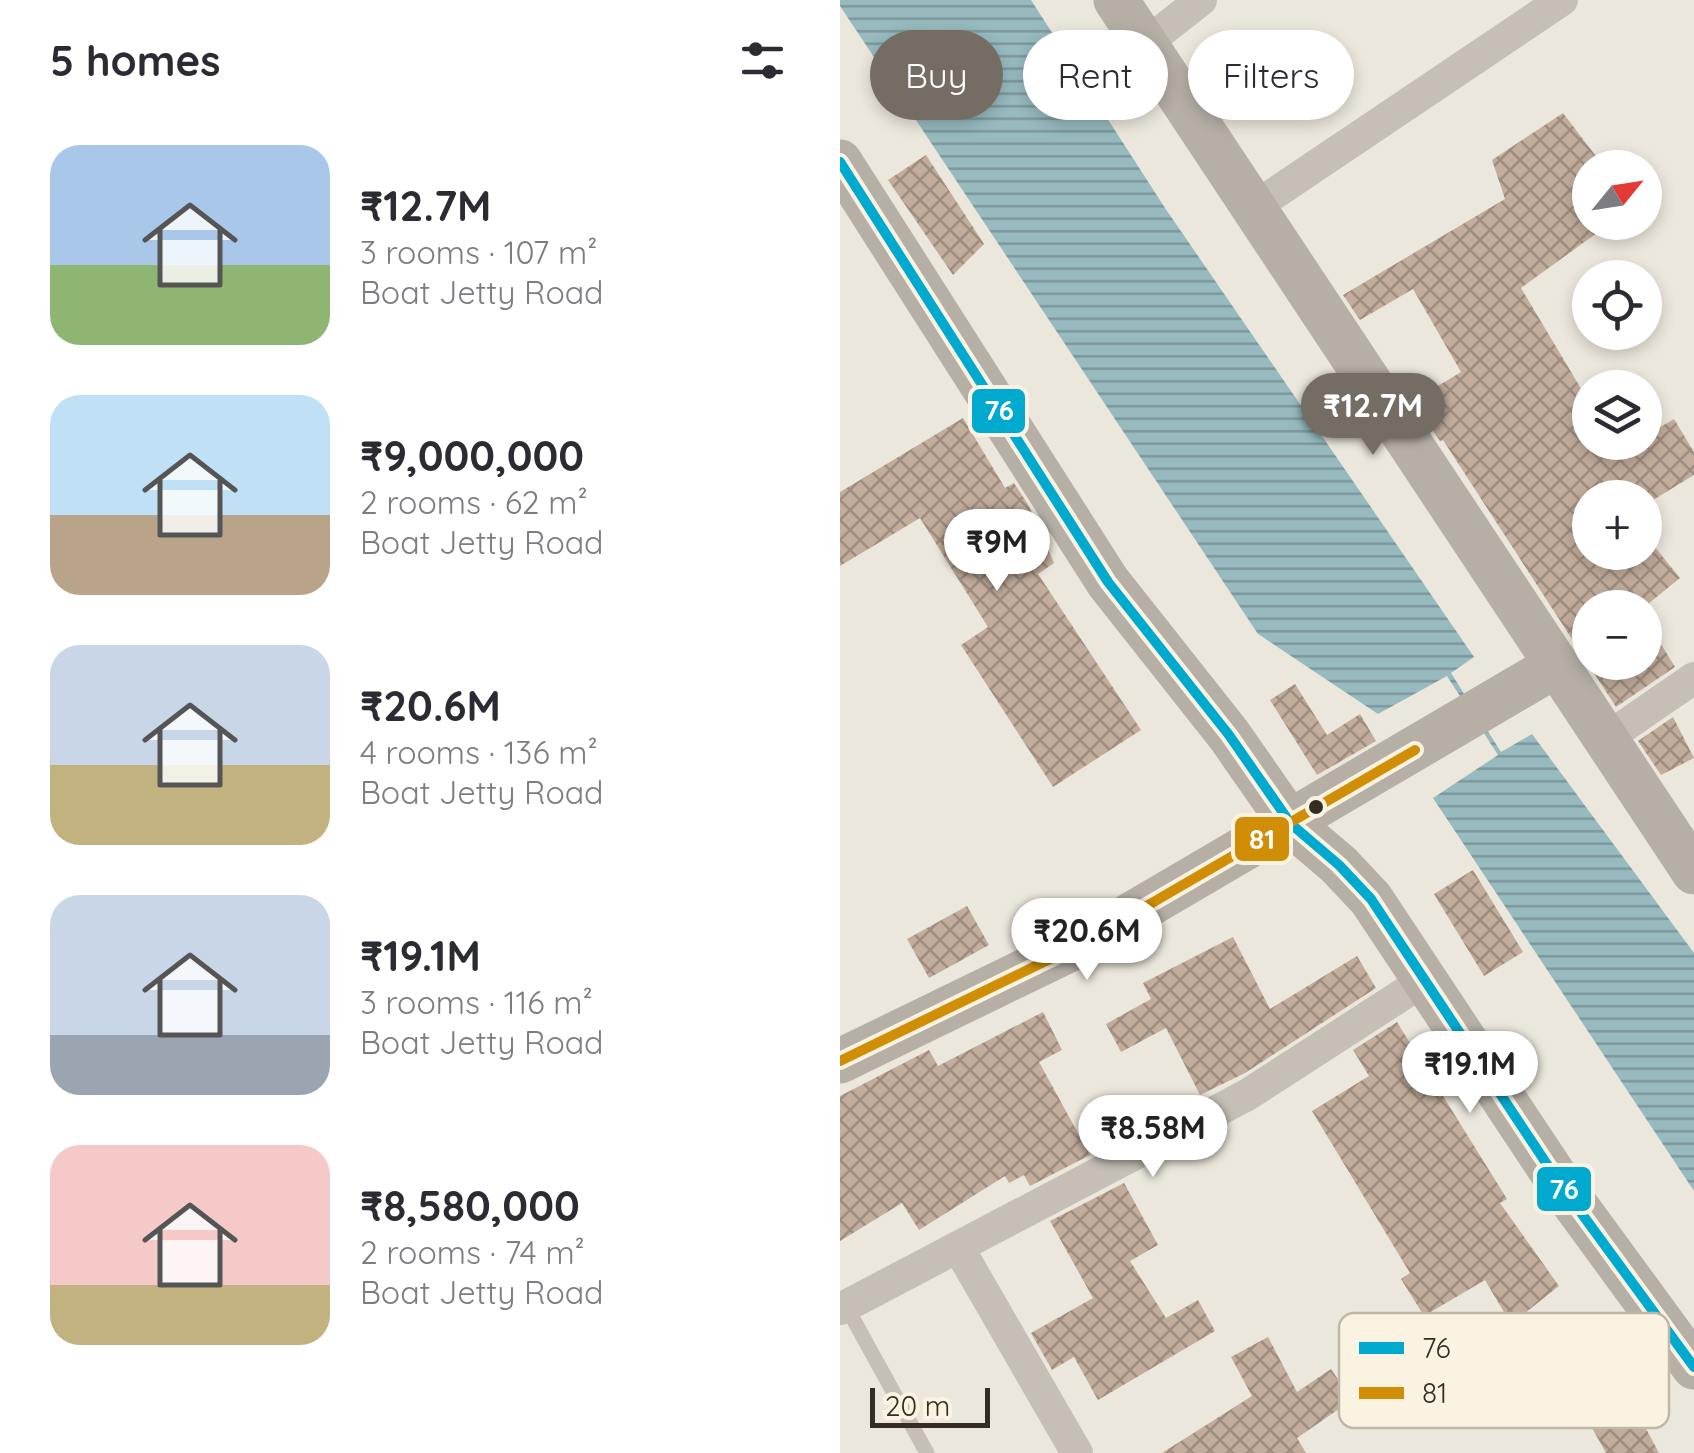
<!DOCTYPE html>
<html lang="en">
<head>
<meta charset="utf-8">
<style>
  :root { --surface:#fff; --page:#f2f2f3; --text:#2b2b33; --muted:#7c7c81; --accent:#756d64 }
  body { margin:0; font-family:Quicksand,sans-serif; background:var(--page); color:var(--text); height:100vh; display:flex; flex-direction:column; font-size:38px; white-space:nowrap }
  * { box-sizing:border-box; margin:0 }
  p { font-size:32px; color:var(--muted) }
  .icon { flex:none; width:55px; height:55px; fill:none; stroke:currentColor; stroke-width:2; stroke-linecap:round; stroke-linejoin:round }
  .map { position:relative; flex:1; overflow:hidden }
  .sheet { display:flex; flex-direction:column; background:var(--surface); width:840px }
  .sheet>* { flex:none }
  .banner { position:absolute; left:30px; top:30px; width:672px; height:90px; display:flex; gap:20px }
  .needle { width:65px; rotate:60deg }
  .fabs { position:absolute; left:732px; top:150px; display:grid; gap:20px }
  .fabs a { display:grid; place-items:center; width:90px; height:90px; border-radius:50%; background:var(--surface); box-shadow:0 5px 15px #0003; font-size:50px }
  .scale { position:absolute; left:30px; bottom:25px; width:120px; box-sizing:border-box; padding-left:10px; border:5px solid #352c24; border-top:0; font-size:28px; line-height:35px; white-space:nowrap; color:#352c24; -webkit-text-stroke:8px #fbf3e2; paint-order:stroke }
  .price { position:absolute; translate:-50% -85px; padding:0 22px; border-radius:35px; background:#fff; color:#222; font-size:32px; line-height:65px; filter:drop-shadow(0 2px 5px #0008) }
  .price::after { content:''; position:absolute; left:50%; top:60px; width:30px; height:22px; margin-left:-15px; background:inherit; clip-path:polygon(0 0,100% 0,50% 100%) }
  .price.active { background:var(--accent); color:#fff }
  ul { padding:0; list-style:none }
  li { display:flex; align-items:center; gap:30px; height:250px; padding:0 50px }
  li span { display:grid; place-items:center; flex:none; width:280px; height:200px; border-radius:30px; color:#555 }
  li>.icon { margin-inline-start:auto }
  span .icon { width:120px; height:120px; fill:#fffc; stroke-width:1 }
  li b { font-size:42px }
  h2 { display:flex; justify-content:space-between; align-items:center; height:120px; padding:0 50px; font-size:42px }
  .chip { padding:0 35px; border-radius:45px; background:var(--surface); box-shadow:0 5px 15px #0003; font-size:35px; line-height:90px }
  .chip.active { background:var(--accent); color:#fff }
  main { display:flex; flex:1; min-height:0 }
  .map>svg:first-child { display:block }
  .water { fill:url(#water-rules) }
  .building { fill:url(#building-cross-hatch) }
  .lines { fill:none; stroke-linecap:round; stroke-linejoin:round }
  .service { stroke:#c5bfb6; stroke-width:15 }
  .minor { stroke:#c5bfb6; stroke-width:32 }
  .secondary { stroke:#b6afa6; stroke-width:45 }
  .bus-1-casing { stroke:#fbf3e2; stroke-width:18 }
  .bus-2-casing { stroke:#fbf3e2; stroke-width:18 }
  .bus-1 { stroke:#00a9ce; stroke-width:10 }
  .bus-2 { stroke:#d08e07; stroke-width:10 }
  .bus-dot { fill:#352c24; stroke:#fbf3e2; stroke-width:4 }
  .key { fill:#fbf3e2; stroke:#c0b7a9; stroke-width:2.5 }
  .key-label { font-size:28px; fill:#352c24 }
  .line-badge { stroke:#fbf3e2; stroke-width:4 }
  .badge-label { font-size:28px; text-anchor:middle; font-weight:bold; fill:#fff }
</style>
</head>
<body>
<main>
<section class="sheet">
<h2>5 homes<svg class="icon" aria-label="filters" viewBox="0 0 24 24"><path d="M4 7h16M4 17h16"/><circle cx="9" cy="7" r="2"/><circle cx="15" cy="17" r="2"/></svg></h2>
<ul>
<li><span style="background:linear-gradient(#a9c7e8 60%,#8fb573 0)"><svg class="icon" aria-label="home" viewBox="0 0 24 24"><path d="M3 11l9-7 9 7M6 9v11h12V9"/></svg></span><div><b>₹12.7M</b><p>3 rooms · 107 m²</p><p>Boat Jetty Road</p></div></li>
<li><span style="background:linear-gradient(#bfe0f5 60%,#b9a48a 0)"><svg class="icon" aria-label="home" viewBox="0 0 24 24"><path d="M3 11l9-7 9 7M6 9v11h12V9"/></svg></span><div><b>₹9,000,000</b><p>2 rooms · 62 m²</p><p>Boat Jetty Road</p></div></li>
<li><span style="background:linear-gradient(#c9d6e8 60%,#c2b280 0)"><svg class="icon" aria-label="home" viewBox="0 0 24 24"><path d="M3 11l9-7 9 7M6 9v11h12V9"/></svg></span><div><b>₹20.6M</b><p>4 rooms · 136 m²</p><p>Boat Jetty Road</p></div></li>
<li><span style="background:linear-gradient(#c9d6e8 70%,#9aa5b1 0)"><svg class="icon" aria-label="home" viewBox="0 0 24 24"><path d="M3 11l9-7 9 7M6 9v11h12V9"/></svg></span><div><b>₹19.1M</b><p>3 rooms · 116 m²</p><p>Boat Jetty Road</p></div></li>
<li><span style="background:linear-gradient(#f6c9c9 70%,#c2b280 0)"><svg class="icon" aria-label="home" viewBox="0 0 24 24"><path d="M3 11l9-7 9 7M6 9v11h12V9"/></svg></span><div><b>₹8,580,000</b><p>2 rooms · 74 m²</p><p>Boat Jetty Road</p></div></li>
</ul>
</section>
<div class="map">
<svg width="854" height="1453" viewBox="0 0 854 1453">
  <defs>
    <pattern id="water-rules" width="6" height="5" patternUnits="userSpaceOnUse" patternTransform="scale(2.5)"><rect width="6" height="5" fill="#97babf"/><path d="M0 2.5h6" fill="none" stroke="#7c979b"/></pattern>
    <pattern id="building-cross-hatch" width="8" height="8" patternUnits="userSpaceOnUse" patternTransform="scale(2.5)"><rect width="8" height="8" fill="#c2ad9c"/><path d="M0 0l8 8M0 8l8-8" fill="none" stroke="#9e8d7f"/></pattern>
  </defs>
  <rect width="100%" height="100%" fill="#ece7dc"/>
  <path class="water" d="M 0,0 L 191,0 L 325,208 L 634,657 L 611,673 L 661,752 L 692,734 L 854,953 L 854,1191 L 593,798 L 658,755 L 607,676 L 538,714 L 418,634 L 0,6 Z"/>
  <g class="building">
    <path d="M 723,113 L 765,168 L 750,168 L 750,222 L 772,222 L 681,288 L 746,397 L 750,395 L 750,442 L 805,442 L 805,436 L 834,419 L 854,452 L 854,475 L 805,505 L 805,498 L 750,498 L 750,552 L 805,552 L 805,535 L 840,578 L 803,608 L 750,608 L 750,662 L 805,662 L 805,618 L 835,667 L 776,707 L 603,440 L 600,441 L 573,401 L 621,372 L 573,289 L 520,320 L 503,295 L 665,199 L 652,160 Z"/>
    <path d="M 86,155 L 144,244 L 113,275 L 48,180 Z"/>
    <path d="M 123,418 L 165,488 L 174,483 L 189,506 L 214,563 L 198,574 L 301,730 L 213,787 L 121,645 L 148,627 L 80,518 L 0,566 L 0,492 Z"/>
    <path d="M 455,684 L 487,735 L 520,714 L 536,741 L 477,775 L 430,700 Z"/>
    <path d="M 833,717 L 854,758 L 821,775 L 798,741 Z"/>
    <path d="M 633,870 L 683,952 L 644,976 L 594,894 Z"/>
    <path d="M 127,906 L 149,945 L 89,978 L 67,939 Z"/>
    <path d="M 393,937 L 430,1009 L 517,956 L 536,988 L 405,1073 L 360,1095 L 326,1028 L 281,1052 L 266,1024 L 311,999 L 303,983 Z"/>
    <path d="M 203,1012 L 222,1050 L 199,1062 L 250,1155 L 190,1186 L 184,1175 L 169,1183 L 165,1176 L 79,1230 L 62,1203 L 0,1241 L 0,1096 L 89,1050 L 98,1066 Z"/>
    <path d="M 557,1022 L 667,1199 L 660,1203 L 719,1286 L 671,1324 L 645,1280 L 584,1316 L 561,1279 L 570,1273 L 472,1111 L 529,1076 L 513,1050 Z"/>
    <path d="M 284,1183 L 318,1245 L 290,1261 L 326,1318 L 358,1300 L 375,1331 L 258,1400 L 234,1357 L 212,1370 L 191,1333 L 253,1298 L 210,1221 Z"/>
    <path d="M 763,1323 L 788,1367 L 793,1364 L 819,1412 L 802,1421 L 819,1453 L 766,1453 L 727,1383 L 710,1393 L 693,1363 Z"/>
    <path d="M 428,1337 L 457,1392 L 491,1369 L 512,1400 L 457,1438 L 466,1453 L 322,1453 L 412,1396 L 391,1357 Z"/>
  </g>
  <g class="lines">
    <path class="service" d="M 6,1306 L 87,1453"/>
    <g class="minor">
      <path d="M 305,44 L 361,0"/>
      <path d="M 413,208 L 722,0"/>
      <path d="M 764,740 L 854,678"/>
      <path d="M 118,1247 L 237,1453"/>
      <path d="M 0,1309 L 407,1095 L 585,980"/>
    </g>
    <g class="secondary">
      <path d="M 276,0 L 854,872"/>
      <path d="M 0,162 L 268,582 L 389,735 L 451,824 L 499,865 L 531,899 L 720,1184 L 854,1367"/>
      <path d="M 0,1061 L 243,943 L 715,666"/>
    </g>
    <g class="bus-1-casing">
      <path id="bus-1" d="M 0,162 L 268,582 L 389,735 L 451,824 L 499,865 L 531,899 L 720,1184 L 854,1367"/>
    </g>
    <g class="bus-2-casing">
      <path id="bus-2" d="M 0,1061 L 243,943 L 575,750"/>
    </g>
    <use href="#bus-1" class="bus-1"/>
    <use href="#bus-2" class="bus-2"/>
  </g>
  <circle class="bus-dot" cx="476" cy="807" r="9"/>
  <rect x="499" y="1313" width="330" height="115" rx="15" class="key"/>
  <rect x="519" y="1342" width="45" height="12" fill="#00a9ce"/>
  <rect x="519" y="1387" width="45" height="12" fill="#d08e07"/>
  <g class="key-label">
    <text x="582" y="1358">76</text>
    <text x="582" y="1403">81</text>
  </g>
  <g class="line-badge">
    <rect x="130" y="387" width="57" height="48" rx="10" fill="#00a9ce"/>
    <rect x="393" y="815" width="58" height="48" rx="10" fill="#d08e07"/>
    <rect x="695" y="1165" width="58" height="48" rx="10" fill="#00a9ce"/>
  </g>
  <g class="badge-label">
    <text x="159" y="420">76</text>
    <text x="422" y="849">81</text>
    <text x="724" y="1199">76</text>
  </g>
</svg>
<div class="fabs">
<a><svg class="needle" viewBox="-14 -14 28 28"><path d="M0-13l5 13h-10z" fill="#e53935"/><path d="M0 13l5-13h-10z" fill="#7c7c81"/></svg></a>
<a><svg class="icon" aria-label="locate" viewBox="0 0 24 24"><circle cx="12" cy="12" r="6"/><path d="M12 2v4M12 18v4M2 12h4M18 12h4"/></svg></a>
<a><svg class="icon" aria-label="layers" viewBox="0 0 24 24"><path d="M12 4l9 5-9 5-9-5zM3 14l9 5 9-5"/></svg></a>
<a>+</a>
<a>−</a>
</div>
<div class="scale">20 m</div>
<b class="price active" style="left:533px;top:458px">₹12.7M</b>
<b class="price" style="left:157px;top:594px">₹9M</b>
<b class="price" style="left:247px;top:983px">₹20.6M</b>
<b class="price" style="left:630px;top:1116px">₹19.1M</b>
<b class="price" style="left:313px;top:1180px">₹8.58M</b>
<div class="banner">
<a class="chip active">Buy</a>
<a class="chip">Rent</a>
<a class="chip">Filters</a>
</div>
</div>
</main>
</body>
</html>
